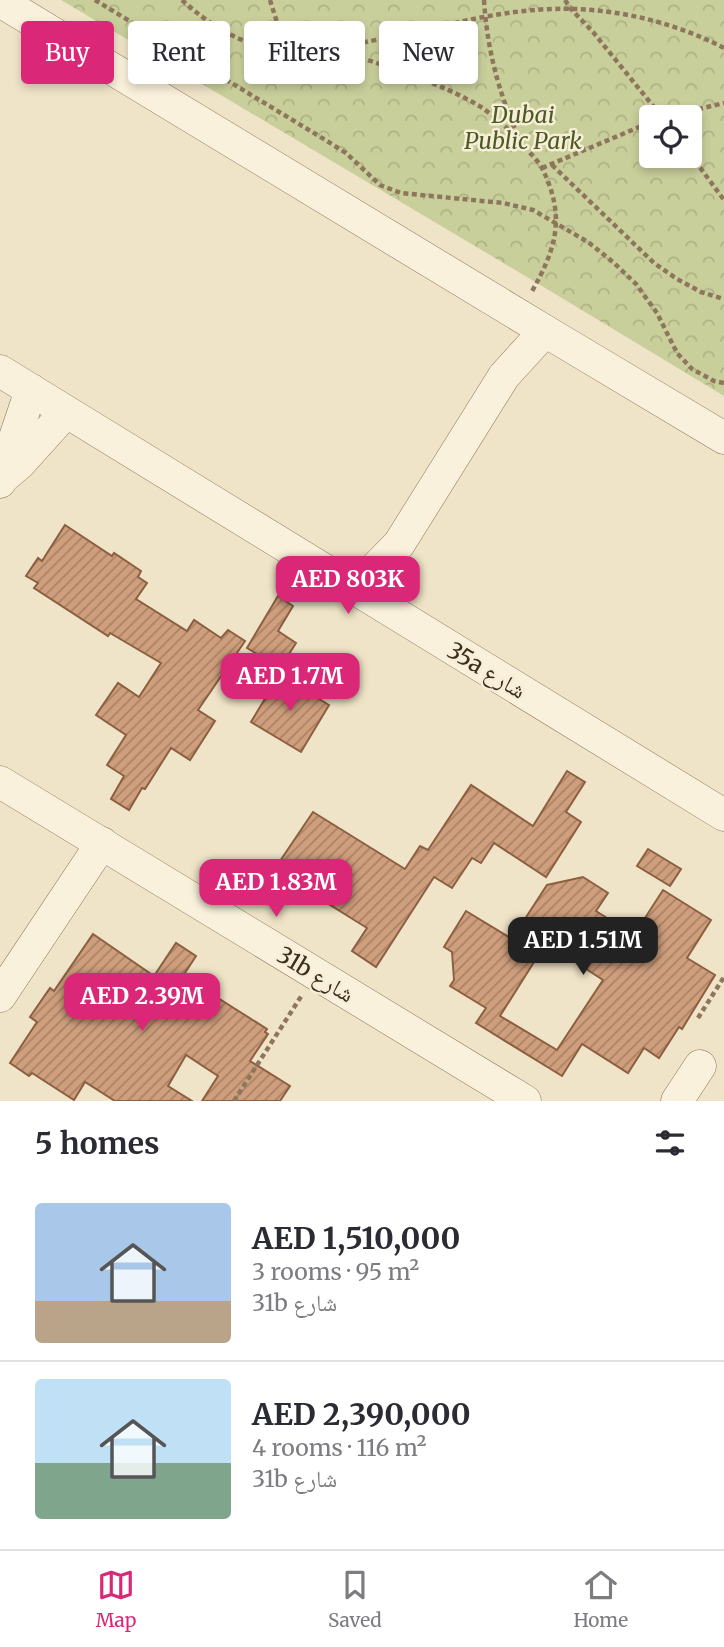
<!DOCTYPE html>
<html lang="en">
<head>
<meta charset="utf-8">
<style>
  :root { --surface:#fff; --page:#f2f2f3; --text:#2b2b33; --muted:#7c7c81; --line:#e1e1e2; --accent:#db2777 }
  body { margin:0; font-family:Merriweather,"Noto Naskh Arabic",serif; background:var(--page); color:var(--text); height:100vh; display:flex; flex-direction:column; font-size:26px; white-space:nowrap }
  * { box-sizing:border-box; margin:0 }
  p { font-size:23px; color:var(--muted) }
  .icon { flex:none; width:38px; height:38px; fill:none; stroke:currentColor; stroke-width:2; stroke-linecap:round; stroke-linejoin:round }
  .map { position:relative; height:1101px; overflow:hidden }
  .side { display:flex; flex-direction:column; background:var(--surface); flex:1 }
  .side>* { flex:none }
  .banner { position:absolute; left:21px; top:21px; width:682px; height:63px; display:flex; gap:14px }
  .buttons { position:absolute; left:639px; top:105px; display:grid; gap:14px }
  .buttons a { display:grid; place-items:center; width:63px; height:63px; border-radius:7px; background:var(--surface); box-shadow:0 4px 10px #0003; font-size:35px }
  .price { position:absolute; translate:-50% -60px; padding:0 16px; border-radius:14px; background:var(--accent); color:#fff; font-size:23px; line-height:46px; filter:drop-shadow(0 2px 4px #0008) }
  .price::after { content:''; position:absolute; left:50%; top:42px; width:21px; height:16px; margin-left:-10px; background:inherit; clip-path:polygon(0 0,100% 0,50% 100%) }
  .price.current { background:#222; color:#fff }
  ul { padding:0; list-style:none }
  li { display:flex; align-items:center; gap:21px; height:175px; padding:0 35px }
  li+li { border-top:2px solid var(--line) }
  li span { display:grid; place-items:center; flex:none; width:196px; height:140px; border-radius:7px; color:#555 }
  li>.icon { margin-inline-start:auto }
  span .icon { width:84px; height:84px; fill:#fffc; stroke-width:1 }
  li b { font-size:30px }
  h2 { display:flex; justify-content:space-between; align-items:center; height:84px; padding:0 35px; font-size:30px }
  .pill { padding:0 24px; border-radius:7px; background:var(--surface); box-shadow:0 4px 10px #0003; font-size:24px; line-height:63px }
  .pill.current { background:var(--accent); color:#fff }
  .menu { display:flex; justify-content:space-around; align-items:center; height:98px; border-top:2px solid var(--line); background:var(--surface); font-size:19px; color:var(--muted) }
  .menu a { display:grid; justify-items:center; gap:4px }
  .menu .current { color:var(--accent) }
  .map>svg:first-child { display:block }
  .forest { fill:url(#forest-crowns); fill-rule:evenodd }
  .building { fill:url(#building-hatch); stroke:#8d5f41; stroke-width:2; fill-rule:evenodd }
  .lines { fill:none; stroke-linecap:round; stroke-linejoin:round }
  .minor-casing { stroke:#8d765c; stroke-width:33 }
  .path { stroke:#8d765c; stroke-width:4.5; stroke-dasharray:5 3.5; stroke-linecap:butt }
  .minor { stroke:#faf1dc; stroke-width:32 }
  .labels { text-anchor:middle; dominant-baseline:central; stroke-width:5; stroke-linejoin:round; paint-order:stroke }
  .park-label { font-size:23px; font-style:italic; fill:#4d5a26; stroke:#f7eed8 }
  .street-label { font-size:23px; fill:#3d2e20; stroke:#f7eed8 }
</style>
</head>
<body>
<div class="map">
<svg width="724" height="1101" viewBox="0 0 724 1101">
  <defs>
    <pattern id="forest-crowns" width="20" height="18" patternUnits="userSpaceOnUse" patternTransform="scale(1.75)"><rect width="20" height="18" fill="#c9cf9b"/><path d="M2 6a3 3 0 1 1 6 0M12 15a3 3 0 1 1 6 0" fill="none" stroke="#aeb285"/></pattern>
    <pattern id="building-hatch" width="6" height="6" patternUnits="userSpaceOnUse" patternTransform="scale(1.75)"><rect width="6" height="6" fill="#cf9f7d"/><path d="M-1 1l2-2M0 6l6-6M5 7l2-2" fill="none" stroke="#a98266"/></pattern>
  </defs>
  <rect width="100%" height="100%" fill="#f0e4c8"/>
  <path class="forest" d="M 61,0 L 724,0 L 724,396 L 537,283 ZM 651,117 L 690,117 L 690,156 L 651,156 Z"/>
  <g class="building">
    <path d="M 65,525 L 112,556 L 114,553 L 141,571 L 138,577 L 147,583 L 136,599 L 187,631 L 194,620 L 221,638 L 228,630 L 245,641 L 198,710 L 215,721 L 190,760 L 171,748 L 145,789 L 142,788 L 129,810 L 111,799 L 124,776 L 107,765 L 126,735 L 96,715 L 118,683 L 139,697 L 161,663 L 110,633 L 108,636 L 34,588 L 38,583 L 26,576 L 38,558 L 42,561 Z"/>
    <path d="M 278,596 L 293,606 L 278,631 L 296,643 L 280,668 L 247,648 Z"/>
    <path d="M 281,672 L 298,682 L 296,685 L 329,705 L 301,752 L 251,722 Z"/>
    <path d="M 567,771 L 585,782 L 566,812 L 581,822 L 546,877 L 494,843 L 481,863 L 472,858 L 452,888 L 434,877 L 376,967 L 352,951 L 367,928 L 274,870 L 313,812 L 405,869 L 420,846 L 428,850 L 471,785 L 533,826 Z"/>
    <path d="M 648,849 L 681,869 L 670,886 L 637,866 Z"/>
    <path d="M 583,877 L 608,893 L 596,911 L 634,935 L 663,890 L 711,920 L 687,958 L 715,975 L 682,1029 L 679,1027 L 659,1058 L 644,1048 L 628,1073 L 582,1044 L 562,1076 L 476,1023 L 486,1008 L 450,986 L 454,980 L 452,952 L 444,947 L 466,911 L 512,939 L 547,885 ZM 546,943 L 603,980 L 557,1050 L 500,1016 Z"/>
    <path d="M 93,934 L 154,976 L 176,943 L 196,956 L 183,976 L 267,1029 L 265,1032 L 268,1034 L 250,1061 L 290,1086 L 280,1101 L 202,1101 L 218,1076 L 186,1055 L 168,1086 L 192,1101 L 115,1101 L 85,1082 L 74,1100 L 32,1073 L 29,1076 L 10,1063 L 37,1022 L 30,1017 L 50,988 L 54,991 Z"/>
  </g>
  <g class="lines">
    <g class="minor-casing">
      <g id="minor">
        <path d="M 0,1 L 545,331 L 724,438"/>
        <path d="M 0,371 L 724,815"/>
        <path d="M 6,475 L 19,464 L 66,412"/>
        <path d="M 0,482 L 31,390"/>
        <path d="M 355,589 L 399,544 L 504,376 L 545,331"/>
        <path d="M 0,782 L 525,1101"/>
        <path d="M 0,996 L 102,843"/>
        <path d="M 677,1101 L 700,1066"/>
      </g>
    </g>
    <g class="path">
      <path d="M 95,0 L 327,141 L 346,153 L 380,185 L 401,193 L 503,203 L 533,210 L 588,242 L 613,262 L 636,284 L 657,313 L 677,353 L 692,369 L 714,381 L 724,383"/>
      <path d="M 182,0 C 229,43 273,58 335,48 C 372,41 409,33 446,25 C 481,17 516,10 552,9 C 611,7 672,21 724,48"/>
      <path d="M 270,0 L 286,51"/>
      <path d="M 484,0 C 487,48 498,91 518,136 C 523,149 537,157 543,170 C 566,218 556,249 531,293"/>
      <path d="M 565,0 L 571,9 L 593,32 L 662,117"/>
      <path d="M 336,49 C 383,66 438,81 481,107 C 494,116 506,127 518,138"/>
      <path d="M 665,117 L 724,103"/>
      <path d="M 690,154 L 724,200"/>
      <path d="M 552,165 L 654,263 L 677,279 L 701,292 L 724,299"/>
      <path d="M 542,168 L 651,122"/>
      <path d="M 698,1018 L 724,977"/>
      <path d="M 234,1101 L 302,995"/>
    </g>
    <use href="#minor" class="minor"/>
  </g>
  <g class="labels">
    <g class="park-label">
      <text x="523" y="114">Dubai<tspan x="523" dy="26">Public Park</tspan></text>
    </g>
    <g class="street-label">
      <text transform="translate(487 670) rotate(31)">35a شارع</text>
      <text transform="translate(316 974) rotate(31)">31b شارع</text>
    </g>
  </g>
</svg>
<div class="buttons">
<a><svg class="icon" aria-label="locate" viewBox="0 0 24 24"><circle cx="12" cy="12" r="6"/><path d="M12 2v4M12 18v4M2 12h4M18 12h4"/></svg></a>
</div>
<b class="price" style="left:348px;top:616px">AED 803K</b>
<b class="price" style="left:290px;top:713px">AED 1.7M</b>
<b class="price" style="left:276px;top:919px">AED 1.83M</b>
<b class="price current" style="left:583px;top:977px">AED 1.51M</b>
<b class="price" style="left:142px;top:1033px">AED 2.39M</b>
<div class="banner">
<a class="pill current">Buy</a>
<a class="pill">Rent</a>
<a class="pill">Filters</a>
<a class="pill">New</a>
</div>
</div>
<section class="side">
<h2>5 homes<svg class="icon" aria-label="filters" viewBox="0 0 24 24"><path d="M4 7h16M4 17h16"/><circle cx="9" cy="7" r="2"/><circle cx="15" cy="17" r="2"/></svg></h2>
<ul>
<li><span style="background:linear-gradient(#a9c7e8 70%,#b9a48a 0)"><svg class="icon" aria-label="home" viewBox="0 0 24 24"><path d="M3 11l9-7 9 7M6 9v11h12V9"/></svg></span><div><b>AED 1,510,000</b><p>3 rooms · 95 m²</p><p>31b شارع</p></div></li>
<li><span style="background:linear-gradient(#bfe0f5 60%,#7fa58c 0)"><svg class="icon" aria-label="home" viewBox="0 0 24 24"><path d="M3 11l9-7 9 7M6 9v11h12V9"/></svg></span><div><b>AED 2,390,000</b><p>4 rooms · 116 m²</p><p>31b شارع</p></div></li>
</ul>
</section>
<nav class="menu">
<a class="current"><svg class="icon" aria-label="map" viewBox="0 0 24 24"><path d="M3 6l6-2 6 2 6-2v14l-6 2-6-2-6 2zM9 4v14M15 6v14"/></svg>Map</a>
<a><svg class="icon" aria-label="saved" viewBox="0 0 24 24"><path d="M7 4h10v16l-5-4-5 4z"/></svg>Saved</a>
<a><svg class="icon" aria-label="home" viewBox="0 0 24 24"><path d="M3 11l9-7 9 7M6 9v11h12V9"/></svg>Home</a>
</nav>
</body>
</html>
